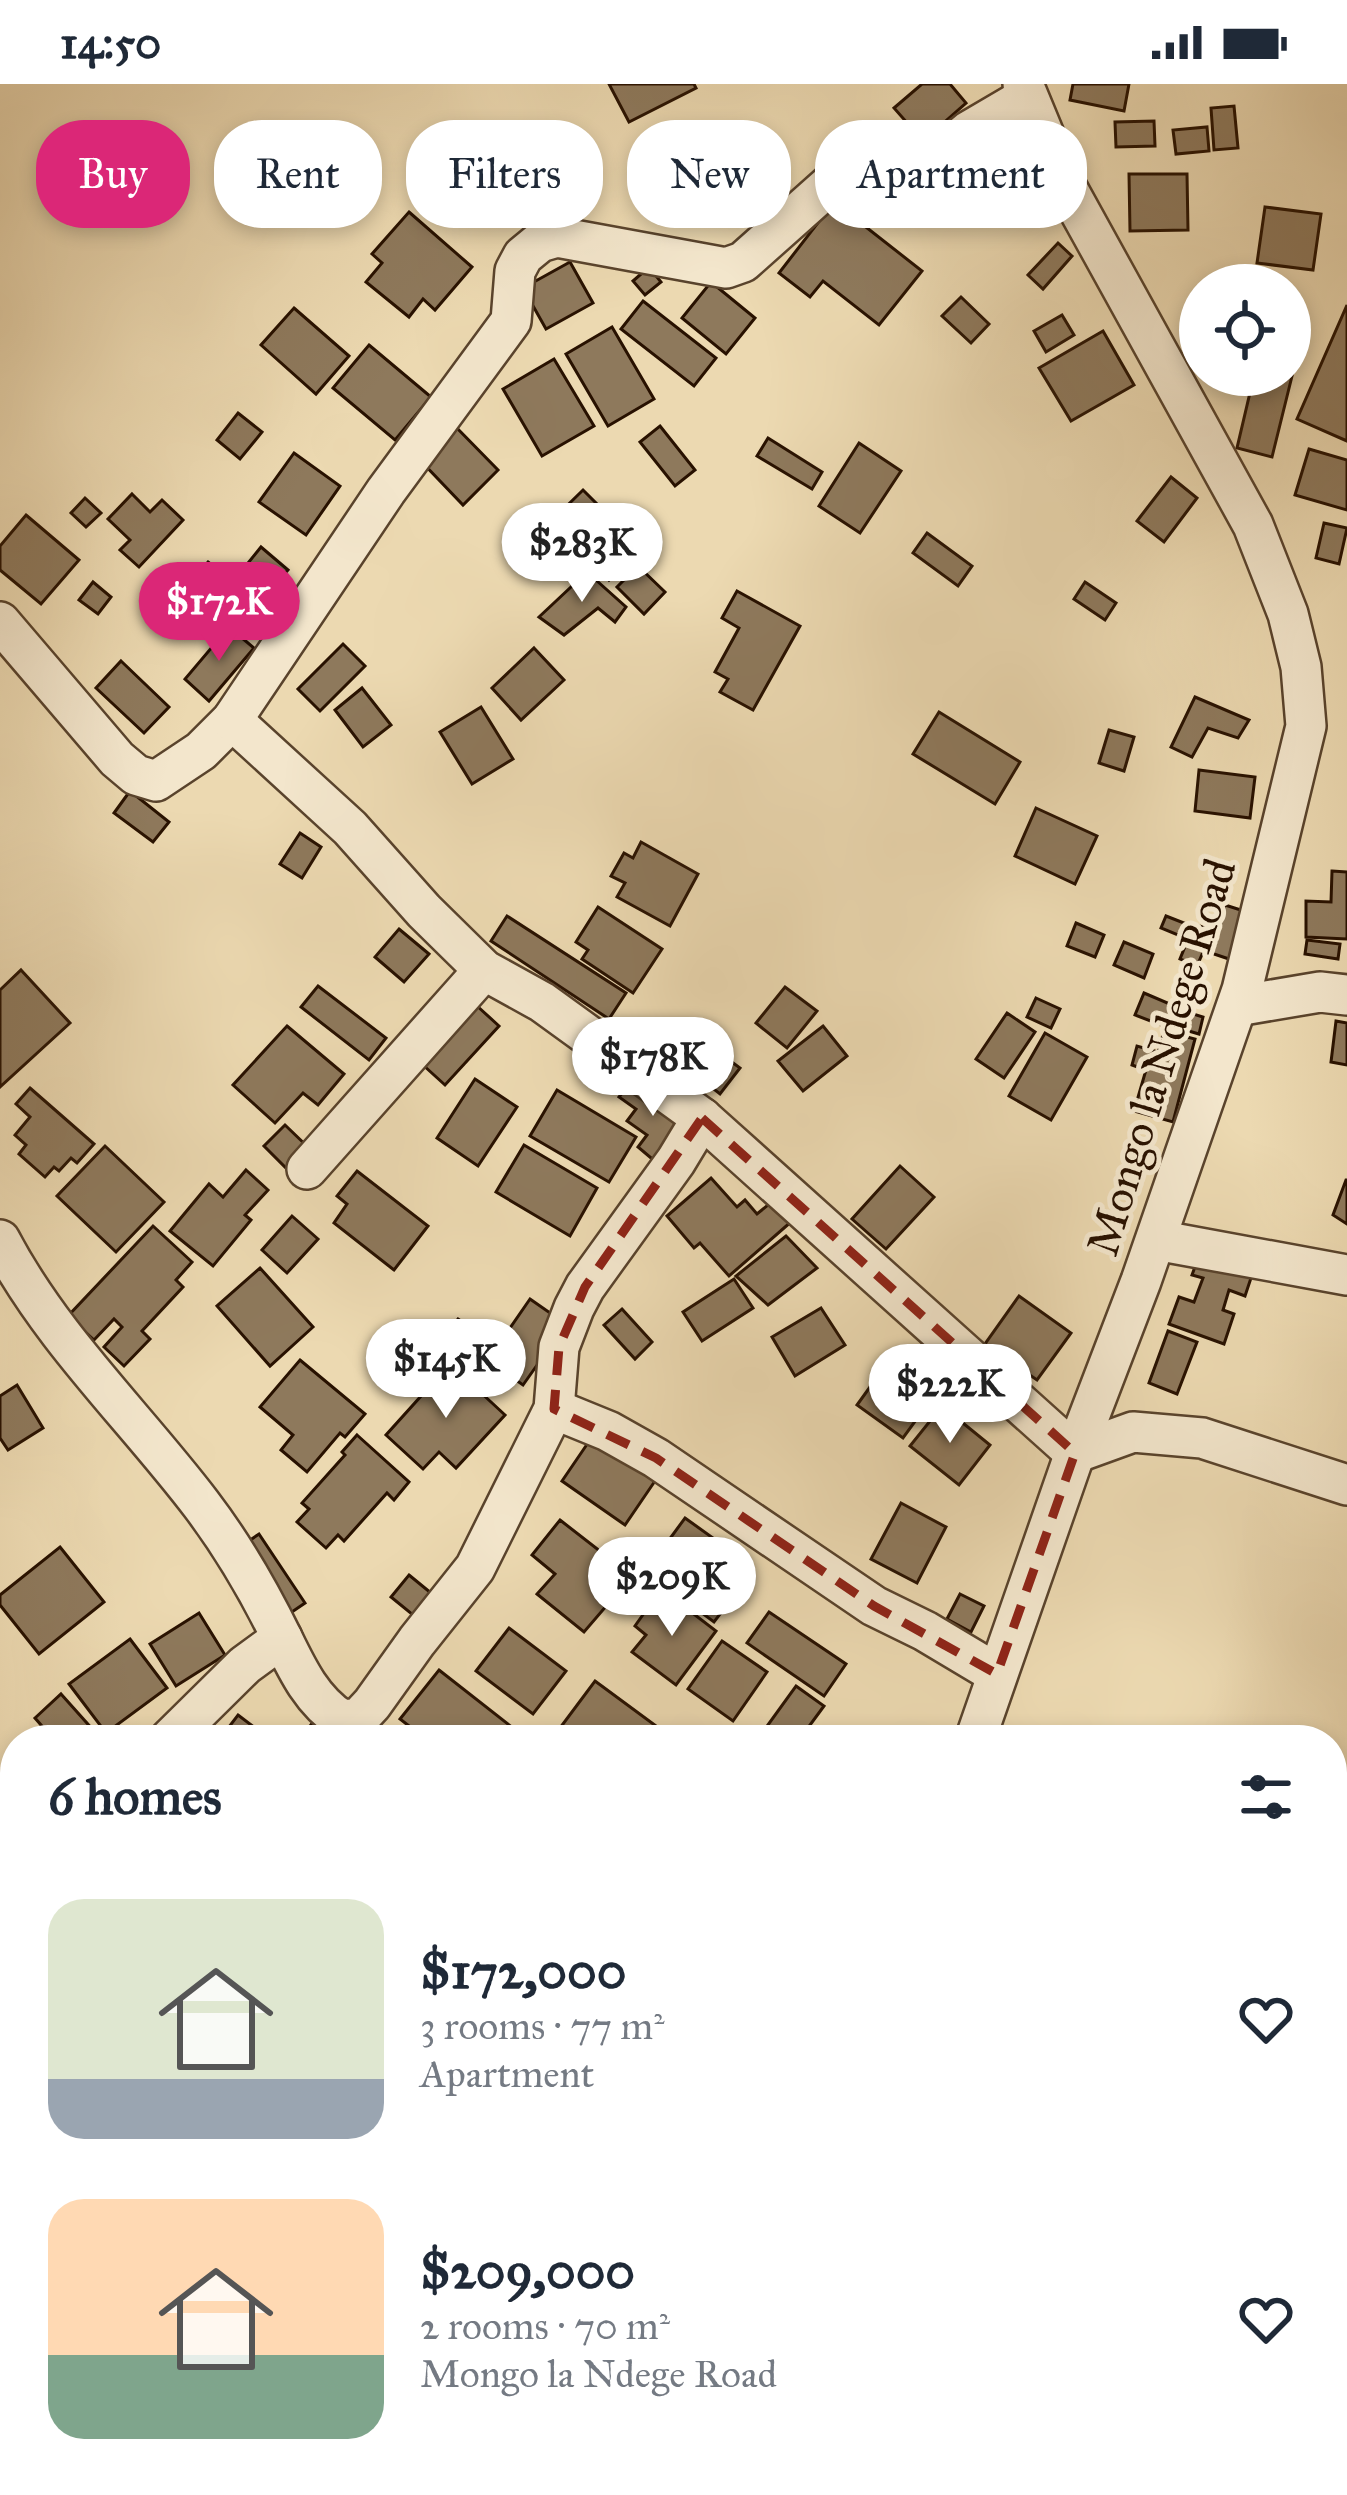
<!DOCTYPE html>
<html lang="en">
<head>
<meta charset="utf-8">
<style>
  :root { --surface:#fff; --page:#f6f6f7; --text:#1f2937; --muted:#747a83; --accent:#db2777 }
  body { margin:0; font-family:"IM FELL Great Primer",serif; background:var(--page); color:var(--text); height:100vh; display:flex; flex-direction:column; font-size:45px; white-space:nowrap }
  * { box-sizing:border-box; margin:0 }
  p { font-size:39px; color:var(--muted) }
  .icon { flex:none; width:66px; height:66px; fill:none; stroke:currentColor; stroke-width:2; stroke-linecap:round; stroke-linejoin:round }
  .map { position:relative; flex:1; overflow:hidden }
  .side { position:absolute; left:0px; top:1641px; width:1347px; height:771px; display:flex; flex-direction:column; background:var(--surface); border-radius:48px 48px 0 0; box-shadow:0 6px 18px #0003 }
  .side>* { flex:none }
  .top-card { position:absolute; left:36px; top:36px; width:1275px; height:108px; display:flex; gap:24px }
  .buttons { position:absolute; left:1179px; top:180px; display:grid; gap:24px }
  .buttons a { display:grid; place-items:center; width:132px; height:132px; border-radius:50%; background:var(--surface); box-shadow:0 6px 18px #0003; font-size:60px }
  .price { position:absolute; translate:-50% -102px; padding:0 27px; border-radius:42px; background:#fff; color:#222; font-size:39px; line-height:78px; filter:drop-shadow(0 3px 6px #0008) }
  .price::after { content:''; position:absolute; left:50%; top:72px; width:36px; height:27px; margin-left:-18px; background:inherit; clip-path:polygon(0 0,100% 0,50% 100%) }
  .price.active { background:var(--accent); color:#fff }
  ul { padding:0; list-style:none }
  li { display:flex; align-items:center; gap:36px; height:300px; padding:0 48px }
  li span { display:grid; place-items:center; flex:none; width:336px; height:240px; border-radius:36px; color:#555 }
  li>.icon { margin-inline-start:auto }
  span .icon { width:144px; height:144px; fill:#fffc; stroke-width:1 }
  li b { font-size:51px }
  h2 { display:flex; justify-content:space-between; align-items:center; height:144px; padding:0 48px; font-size:51px }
  .pill { padding:0 42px; border-radius:48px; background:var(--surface); box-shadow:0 6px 18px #0003; font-size:42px; line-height:108px }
  .pill.active { background:var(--accent); color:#fff }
  .status { display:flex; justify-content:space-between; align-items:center; height:84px; padding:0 60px; background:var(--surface); direction:ltr }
  .status svg { height:33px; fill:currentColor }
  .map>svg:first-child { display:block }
  .building { fill:#8e795c; stroke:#281100; stroke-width:3 }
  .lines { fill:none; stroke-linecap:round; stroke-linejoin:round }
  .minor-casing { stroke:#59432c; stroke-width:44 }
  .minor { stroke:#f3e6cc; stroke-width:39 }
  .marked { fill:none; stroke:#8f2418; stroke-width:9; stroke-dasharray:24 15; stroke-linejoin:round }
  .labels { text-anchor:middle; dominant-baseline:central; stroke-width:10; stroke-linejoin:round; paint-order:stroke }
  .street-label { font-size:45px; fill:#281100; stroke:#f3e6cc }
</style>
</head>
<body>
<div class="status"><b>14:50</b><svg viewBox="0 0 49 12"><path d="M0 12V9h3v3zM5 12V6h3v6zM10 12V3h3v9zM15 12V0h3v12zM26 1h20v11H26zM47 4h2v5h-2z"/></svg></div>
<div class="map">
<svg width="1347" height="2411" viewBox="0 0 1347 2411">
  <rect width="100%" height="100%" fill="#ecd9b1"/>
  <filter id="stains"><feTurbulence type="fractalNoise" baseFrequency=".00167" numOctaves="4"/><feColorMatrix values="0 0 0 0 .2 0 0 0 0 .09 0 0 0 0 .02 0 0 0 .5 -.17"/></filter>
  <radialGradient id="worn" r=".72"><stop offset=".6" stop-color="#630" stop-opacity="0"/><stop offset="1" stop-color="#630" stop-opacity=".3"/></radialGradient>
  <g class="building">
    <path d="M 609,0 L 694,0 L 696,4 L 629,38 Z"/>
    <path d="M 922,0 L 950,0 L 966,19 L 923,57 L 894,24 Z"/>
    <path d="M 1073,0 L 1129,0 L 1124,27 L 1070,16 Z"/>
    <path d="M 1234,22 L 1238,64 L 1214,66 L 1211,24 Z"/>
    <path d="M 1154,37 L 1155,62 L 1116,63 L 1115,38 Z"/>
    <path d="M 1207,43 L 1209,67 L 1176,70 L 1173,46 Z"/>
    <path d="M 737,60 L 776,103 L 752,124 L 713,82 Z"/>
    <path d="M 1129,90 L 1187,90 L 1188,146 L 1130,147 Z"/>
    <path d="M 834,118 L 922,187 L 879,241 L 823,197 L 810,213 L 779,189 Z"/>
    <path d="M 1265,123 L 1321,130 L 1313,186 L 1257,179 Z"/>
    <path d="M 409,128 L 472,183 L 435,226 L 423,215 L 409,233 L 366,198 L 382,179 L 372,170 Z"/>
    <path d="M 1058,159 L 1072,172 L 1043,205 L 1028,191 Z"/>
    <path d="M 570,178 L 593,219 L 546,245 L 523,204 Z"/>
    <path d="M 649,183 L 661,198 L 645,211 L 633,197 Z"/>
    <path d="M 711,198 L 755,234 L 726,270 L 682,234 Z"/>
    <path d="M 961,213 L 989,240 L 971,259 L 942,232 Z"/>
    <path d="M 643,217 L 716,274 L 694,302 L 621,245 Z"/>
    <path d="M 1347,221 L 1347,357 L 1297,335 Z"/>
    <path d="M 294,224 L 349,272 L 316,310 L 261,261 Z"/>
    <path d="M 1062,231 L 1074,251 L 1046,268 L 1034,247 Z"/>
    <path d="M 612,243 L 654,315 L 608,342 L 566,270 Z"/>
    <path d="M 1103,247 L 1134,301 L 1071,337 L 1039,284 Z"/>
    <path d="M 369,261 L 431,313 L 395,356 L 333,304 Z"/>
    <path d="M 554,275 L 594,342 L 542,372 L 503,305 Z"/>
    <path d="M 1290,279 L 1295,280 L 1272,373 L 1237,364 L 1252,300 L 1216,291 L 1290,291 Z"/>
    <path d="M 238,329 L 262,348 L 240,375 L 217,356 Z"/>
    <path d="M 453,340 L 498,386 L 463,421 L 418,374 Z"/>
    <path d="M 660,342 L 695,386 L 675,402 L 640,358 Z"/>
    <path d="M 768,354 L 822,388 L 812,405 L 757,372 Z"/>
    <path d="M 859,359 L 901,387 L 860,449 L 819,422 Z"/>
    <path d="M 1309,365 L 1347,376 L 1347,426 L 1295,411 Z"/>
    <path d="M 294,369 L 340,402 L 306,451 L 259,418 Z"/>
    <path d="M 1171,393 L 1197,414 L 1164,458 L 1137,437 Z"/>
    <path d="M 583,406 L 615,438 L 558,493 L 526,462 Z"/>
    <path d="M 132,410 L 150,428 L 162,416 L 183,436 L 139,483 L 120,466 L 130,456 L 108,435 Z"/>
    <path d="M 85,414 L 101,429 L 86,443 L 71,429 Z"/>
    <path d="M 26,431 L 79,476 L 41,520 L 0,486 L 0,462 Z"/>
    <path d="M 1324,439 L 1347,444 L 1339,480 L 1316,474 Z"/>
    <path d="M 627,445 L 644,463 L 609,496 L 592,477 Z"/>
    <path d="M 927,449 L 972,482 L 958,502 L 913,469 Z"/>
    <path d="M 261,463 L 288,486 L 274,502 L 248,479 Z"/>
    <path d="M 208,478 L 253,515 L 234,538 L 189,501 Z"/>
    <path d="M 638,482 L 665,508 L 644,530 L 617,503 Z"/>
    <path d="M 587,488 L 626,523 L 615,538 L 598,524 L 564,551 L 539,533 Z"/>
    <path d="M 93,498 L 111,513 L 98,530 L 79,516 Z"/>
    <path d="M 1085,498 L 1116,519 L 1105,536 L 1074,515 Z"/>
    <path d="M 737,507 L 800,542 L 753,626 L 720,608 L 728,595 L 715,588 L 739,544 L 722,534 Z"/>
    <path d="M 229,543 L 254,564 L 209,617 L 185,595 Z"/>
    <path d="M 343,560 L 365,582 L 320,627 L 298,605 Z"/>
    <path d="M 534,564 L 564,596 L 521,636 L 492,604 Z"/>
    <path d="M 121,577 L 169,623 L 144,649 L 96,604 Z"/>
    <path d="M 362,604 L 391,641 L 363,663 L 335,626 Z"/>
    <path d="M 1195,613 L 1249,636 L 1238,654 L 1208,644 L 1192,673 L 1171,663 Z"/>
    <path d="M 481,623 L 513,675 L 472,700 L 440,648 Z"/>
    <path d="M 939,628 L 1020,678 L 995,720 L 913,670 Z"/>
    <path d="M 1109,646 L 1134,653 L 1124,687 L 1099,679 Z"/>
    <path d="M 1199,686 L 1255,693 L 1250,734 L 1195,727 Z"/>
    <path d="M 130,707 L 169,738 L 153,758 L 114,729 Z"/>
    <path d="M 1036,724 L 1097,752 L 1075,800 L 1015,772 Z"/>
    <path d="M 300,749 L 321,763 L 302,794 L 280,780 Z"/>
    <path d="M 641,758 L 698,790 L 670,842 L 617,813 L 625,799 L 611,792 L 624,769 L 633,774 Z"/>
    <path d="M 1332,787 L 1347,788 L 1347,855 L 1306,853 L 1306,817 L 1331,818 Z"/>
    <path d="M 1225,821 L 1244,827 L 1229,875 L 1211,869 Z"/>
    <path d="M 598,823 L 662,865 L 633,909 L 582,875 L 588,866 L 576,858 Z"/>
    <path d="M 507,832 L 626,909 L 609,935 L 491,857 Z"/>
    <path d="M 1166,832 L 1194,843 L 1195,840 L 1212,847 L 1197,882 L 1180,875 L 1188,855 L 1161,844 Z"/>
    <path d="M 1076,839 L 1104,851 L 1095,873 L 1067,862 Z"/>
    <path d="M 399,845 L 429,870 L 404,898 L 375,873 Z"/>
    <path d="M 1307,856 L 1340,860 L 1338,875 L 1305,870 Z"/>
    <path d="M 1124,858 L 1153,870 L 1144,894 L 1114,881 Z"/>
    <path d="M 21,886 L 70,939 L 0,1003 L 0,906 Z"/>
    <path d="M 318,902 L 386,954 L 369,976 L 301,923 Z"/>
    <path d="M 785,903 L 817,927 L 787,964 L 756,939 Z"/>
    <path d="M 1144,909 L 1177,923 L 1169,944 L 1135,931 Z"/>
    <path d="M 1036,914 L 1060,925 L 1051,944 L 1027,933 Z"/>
    <path d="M 476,921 L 499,942 L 445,1001 L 423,981 Z"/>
    <path d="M 1180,926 L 1203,933 L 1199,950 L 1175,943 Z"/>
    <path d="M 1007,929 L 1035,948 L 1004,994 L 976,975 Z"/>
    <path d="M 1336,937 L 1347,939 L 1347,981 L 1331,978 Z"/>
    <path d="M 287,942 L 344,990 L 318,1021 L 303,1009 L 275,1039 L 233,1001 Z"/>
    <path d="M 823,942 L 847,972 L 803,1007 L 778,977 Z"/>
    <path d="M 1164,947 L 1195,955 L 1173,1038 L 1134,1027 L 1146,986 L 1132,981 L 1137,962 L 1158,968 Z"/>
    <path d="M 1045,949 L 1087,973 L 1051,1036 L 1009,1012 Z"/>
    <path d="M 721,970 L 740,984 L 720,1010 L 701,995 Z"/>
    <path d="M 634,994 L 690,1036 L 657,1079 L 638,1063 L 647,1051 L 627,1037 L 636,1025 L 619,1013 Z"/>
    <path d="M 475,995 L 517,1023 L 478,1082 L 437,1054 Z"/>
    <path d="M 30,1004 L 94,1060 L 77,1079 L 71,1074 L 59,1087 L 54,1083 L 45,1093 L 19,1070 L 26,1061 L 15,1051 L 30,1033 L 16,1020 Z"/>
    <path d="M 557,1006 L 636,1053 L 609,1098 L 530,1052 Z"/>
    <path d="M 285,1041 L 312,1067 L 291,1089 L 264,1062 Z"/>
    <path d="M 524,1061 L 597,1104 L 570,1152 L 496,1108 Z"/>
    <path d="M 105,1062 L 164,1118 L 116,1168 L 57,1112 Z"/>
    <path d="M 900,1082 L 934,1113 L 886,1165 L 852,1135 Z"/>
    <path d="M 246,1086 L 268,1106 L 245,1131 L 251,1136 L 213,1182 L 170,1147 L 209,1100 L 223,1113 Z"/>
    <path d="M 357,1087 L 428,1142 L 394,1186 L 334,1139 L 347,1120 L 337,1112 Z"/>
    <path d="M 711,1094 L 737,1123 L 745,1116 L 757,1130 L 774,1116 L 792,1137 L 729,1192 L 700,1159 L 694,1164 L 667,1132 Z"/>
    <path d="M 1346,1096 L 1347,1096 L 1347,1140 L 1333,1131 Z"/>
    <path d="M 292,1132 L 318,1155 L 287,1189 L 262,1166 Z"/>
    <path d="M 153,1142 L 192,1178 L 176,1196 L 183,1203 L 142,1247 L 150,1255 L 124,1282 L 104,1263 L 122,1243 L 114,1235 L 94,1256 L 68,1232 Z"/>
    <path d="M 786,1152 L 817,1184 L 768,1221 L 736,1192 Z"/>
    <path d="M 1200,1169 L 1253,1188 L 1245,1212 L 1229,1206 L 1223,1226 L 1234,1230 L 1224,1260 L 1169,1240 L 1179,1213 L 1194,1218 L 1203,1194 L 1192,1191 Z"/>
    <path d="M 260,1184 L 313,1243 L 270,1282 L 217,1222 Z"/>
    <path d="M 734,1195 L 753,1224 L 702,1257 L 683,1228 Z"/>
    <path d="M 1019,1212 L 1071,1249 L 1037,1296 L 985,1260 Z"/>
    <path d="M 530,1215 L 566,1240 L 523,1301 L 488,1276 Z"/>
    <path d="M 821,1224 L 845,1261 L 795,1292 L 772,1253 Z"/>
    <path d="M 622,1225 L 652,1258 L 635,1275 L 604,1241 Z"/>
    <path d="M 458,1235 L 471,1244 L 439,1285 L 428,1275 Z"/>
    <path d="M 1168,1247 L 1197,1258 L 1177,1310 L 1149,1299 Z"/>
    <path d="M 893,1271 L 940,1303 L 903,1354 L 857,1321 Z"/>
    <path d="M 300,1276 L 365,1330 L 345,1353 L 340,1349 L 307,1388 L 281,1366 L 293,1351 L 260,1323 Z"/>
    <path d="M 450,1280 L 505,1331 L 456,1384 L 439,1368 L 423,1385 L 386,1351 Z"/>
    <path d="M 17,1301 L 43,1344 L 8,1366 L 0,1354 L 0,1312 Z"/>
    <path d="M 942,1322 L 990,1361 L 959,1401 L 910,1362 Z"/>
    <path d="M 357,1351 L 409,1398 L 394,1416 L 387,1409 L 344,1457 L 338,1451 L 326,1464 L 297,1438 L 309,1425 L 302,1419 L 345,1371 L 342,1368 Z"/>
    <path d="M 592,1353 L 655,1397 L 625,1441 L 562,1397 Z"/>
    <path d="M 901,1419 L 946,1443 L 917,1499 L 871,1475 Z"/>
    <path d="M 685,1434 L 713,1454 L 693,1481 L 666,1460 Z"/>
    <path d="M 560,1436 L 632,1492 L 584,1548 L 537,1510 L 555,1490 L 532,1471 Z"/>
    <path d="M 259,1450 L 305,1519 L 289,1530 L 243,1461 Z"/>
    <path d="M 652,1459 L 730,1517 L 714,1538 L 636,1480 Z"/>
    <path d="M 60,1463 L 104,1518 L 39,1570 L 0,1521 L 0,1511 Z"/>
    <path d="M 409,1491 L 431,1509 L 413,1531 L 391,1513 Z"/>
    <path d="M 960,1510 L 984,1522 L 971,1548 L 947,1535 Z"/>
    <path d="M 669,1511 L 716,1547 L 676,1601 L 632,1568 L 646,1551 L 635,1542 L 652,1518 L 660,1524 Z"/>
    <path d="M 769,1528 L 846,1580 L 824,1612 L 747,1559 Z"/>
    <path d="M 199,1529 L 225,1571 L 176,1602 L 150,1560 Z"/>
    <path d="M 509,1544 L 566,1587 L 533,1630 L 476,1587 Z"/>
    <path d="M 130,1555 L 167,1604 L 106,1649 L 69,1600 Z"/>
    <path d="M 722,1557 L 767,1588 L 733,1637 L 688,1605 Z"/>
    <path d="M 439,1586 L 522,1651 L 519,1656 L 427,1656 L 400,1635 Z"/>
    <path d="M 595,1597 L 675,1656 L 568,1656 L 557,1648 Z"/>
    <path d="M 796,1602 L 824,1622 L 799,1656 L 757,1656 Z"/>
    <path d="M 61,1610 L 94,1647 L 84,1656 L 54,1656 L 35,1634 Z"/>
    <path d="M 238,1631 L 271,1656 L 219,1656 Z"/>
    <path d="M 317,1633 L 346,1656 L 299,1656 Z"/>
    <path d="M 9,1728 L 15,1733 L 15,1768 L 0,1755 L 0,1739 Z"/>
    <path d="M 0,1973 L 15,1986 L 15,2013 L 0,2030 Z"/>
    <path d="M 0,2139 L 15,2152 L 15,2200 L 0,2218 Z"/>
    <path d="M 1335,2180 L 1347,2189 L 1347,2231 L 1337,2240 L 1332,2235 L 1332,2183 Z"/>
    <path d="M 1333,2277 L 1347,2289 L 1347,2306 L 1332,2324 Z"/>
    <path d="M 15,2318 L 15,2378 L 0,2366 L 0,2337 Z"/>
    <path d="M 1342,2341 L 1347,2346 L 1347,2394 L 1333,2410 L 1321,2400 L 1312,2411 L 1298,2411 L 1282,2397 L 1332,2397 L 1332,2350 Z"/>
    <path d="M 198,2397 L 216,2397 L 232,2408 L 230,2411 L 218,2411 Z"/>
    <path d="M 353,2397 L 401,2397 L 418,2409 L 416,2411 L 343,2411 Z"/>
    <path d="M 779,2397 L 869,2397 L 864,2403 L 874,2411 L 796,2411 Z"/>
    <path d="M 1137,2397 L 1176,2397 L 1160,2411 L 1148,2411 Z"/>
  </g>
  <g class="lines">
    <g class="minor-casing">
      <g id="minor">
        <path d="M 0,538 L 117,675 L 136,691 L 156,697 L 201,667 L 232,636 L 386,407 L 511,237 L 515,187 L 523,172 L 540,158 L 557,153 L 726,184 L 743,178 L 843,89 L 855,83 L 893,89 L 923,85 L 969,47 L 1027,13"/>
        <path d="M 232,636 L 350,744 L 424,827 L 484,886 L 542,918 L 702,1034 L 1075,1369 L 1133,1348 L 1202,1354 L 1347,1401"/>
        <path d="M 1237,922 L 1320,908 L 1347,911"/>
        <path d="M 307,1085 L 484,886"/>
        <path d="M 0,1156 C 52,1255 134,1332 201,1420 C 233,1462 259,1507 282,1554 L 245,1581 L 169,1656"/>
        <path d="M 1156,1156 L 1347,1191"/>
        <path d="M 554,1325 L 608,1347 L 656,1374 L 874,1522 L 925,1547 L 997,1590"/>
        <path d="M 282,1554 C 297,1585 312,1617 342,1636 L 359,1634 L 372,1620 L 417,1557 L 475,1484 L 554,1325 L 559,1263 L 574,1224 L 585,1203 L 676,1077 L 702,1034"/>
        <path d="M 975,1656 L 1075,1369 L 1141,1197 L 1242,906 L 1306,642 L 1301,583 L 1288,530 L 1253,441 L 1063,97 L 1023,0"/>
        <path d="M 0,1714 L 15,1724"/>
        <path d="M 1332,1846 L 1347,1821"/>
        <path d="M 0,2129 L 15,2141"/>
        <path d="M 527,2397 L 544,2411"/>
        <path d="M 997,2397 L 1015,2411"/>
        <path d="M 1069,2397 L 1074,2411"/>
        <path d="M 605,2411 L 615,2397"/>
      </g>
    </g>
    <use href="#minor" class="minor"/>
  </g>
  <path class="marked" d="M 702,1034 L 1075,1369 L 997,1590 L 874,1522 L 656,1374 L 554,1325 L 559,1263 L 585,1203 Z"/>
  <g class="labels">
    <g class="street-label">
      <text transform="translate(1161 973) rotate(-73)">Mongo la Ndege Road</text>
    </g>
  </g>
  <rect width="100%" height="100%" filter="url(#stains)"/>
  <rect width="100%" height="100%" fill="url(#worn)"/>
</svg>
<div class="buttons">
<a><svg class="icon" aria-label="locate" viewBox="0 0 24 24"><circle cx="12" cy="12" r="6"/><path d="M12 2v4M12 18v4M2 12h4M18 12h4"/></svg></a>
</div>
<b class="price" style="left:582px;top:521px">$283K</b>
<b class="price active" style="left:219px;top:580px">$172K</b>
<b class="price" style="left:653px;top:1035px">$178K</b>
<b class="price" style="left:446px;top:1337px">$145K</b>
<b class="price" style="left:950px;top:1362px">$222K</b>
<b class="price" style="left:672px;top:1555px">$209K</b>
<div class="top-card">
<a class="pill active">Buy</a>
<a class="pill">Rent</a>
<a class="pill">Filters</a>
<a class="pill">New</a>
<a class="pill">Apartment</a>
</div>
<section class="side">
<h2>6 homes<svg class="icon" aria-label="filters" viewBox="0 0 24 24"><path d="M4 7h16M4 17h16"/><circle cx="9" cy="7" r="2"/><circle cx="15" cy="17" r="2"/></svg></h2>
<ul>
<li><span style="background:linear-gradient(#dfe7d0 75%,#9aa5b1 0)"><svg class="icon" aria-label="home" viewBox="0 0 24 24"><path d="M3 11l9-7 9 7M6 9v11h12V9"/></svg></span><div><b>$172,000</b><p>3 rooms · 77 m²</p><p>Apartment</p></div><svg class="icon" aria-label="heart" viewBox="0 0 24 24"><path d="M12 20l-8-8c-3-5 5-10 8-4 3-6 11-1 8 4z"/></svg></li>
<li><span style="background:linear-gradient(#ffd9b3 65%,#7fa58c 0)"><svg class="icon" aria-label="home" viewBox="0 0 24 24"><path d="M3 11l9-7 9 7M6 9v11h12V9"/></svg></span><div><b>$209,000</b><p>2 rooms · 70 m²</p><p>Mongo la Ndege Road</p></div><svg class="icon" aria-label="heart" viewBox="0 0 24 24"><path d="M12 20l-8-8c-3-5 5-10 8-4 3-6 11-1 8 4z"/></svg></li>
</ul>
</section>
</div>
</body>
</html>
